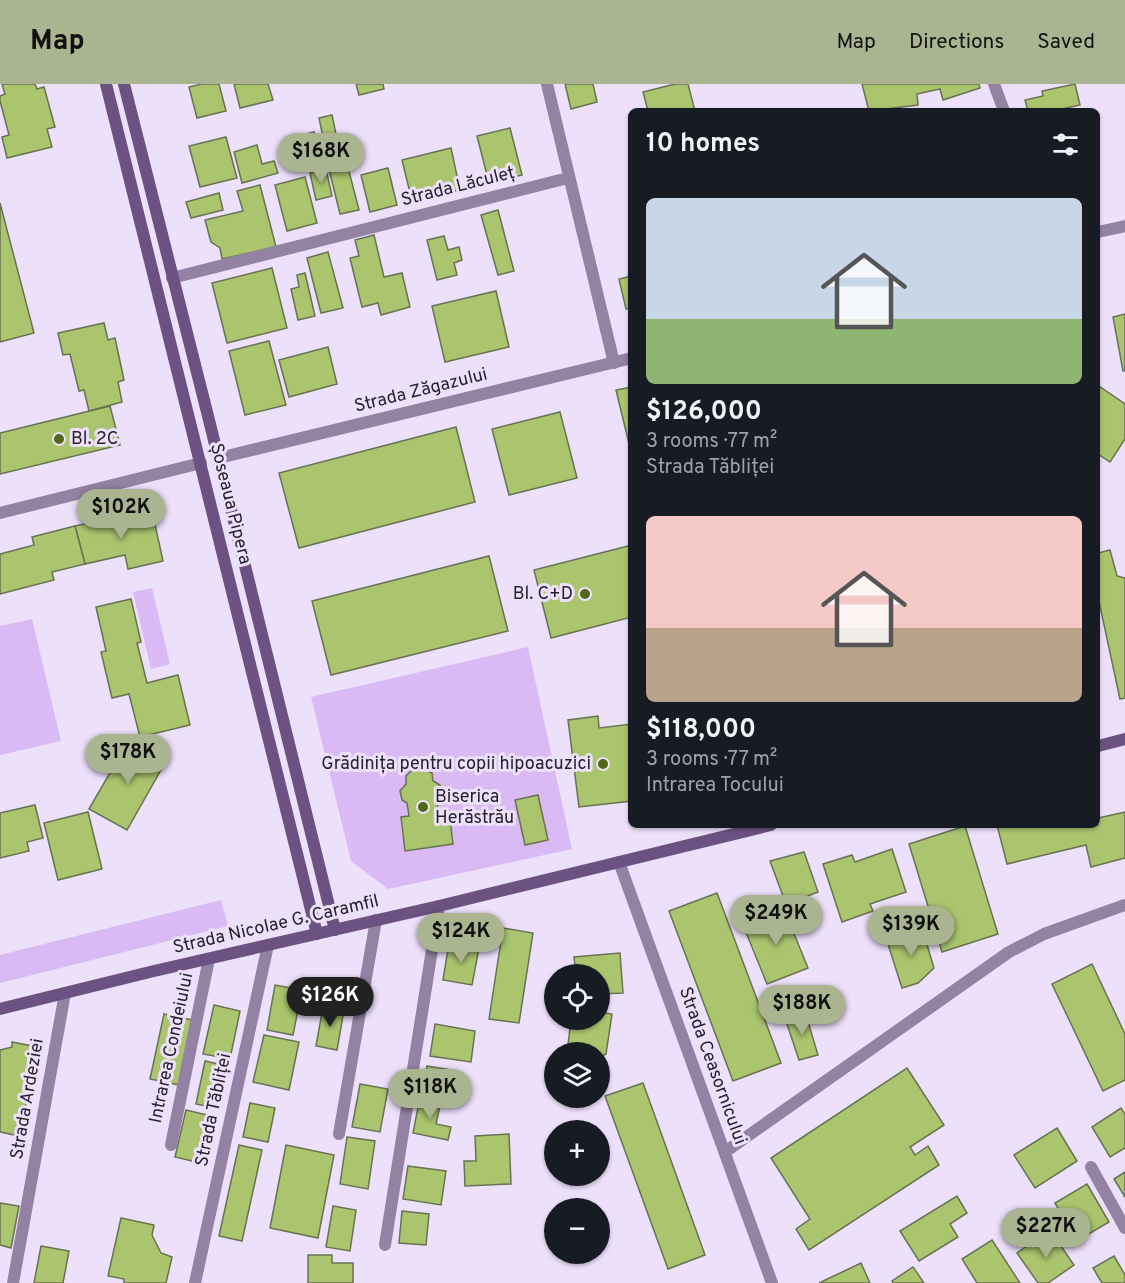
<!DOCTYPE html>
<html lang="en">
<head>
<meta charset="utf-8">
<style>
  :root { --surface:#171b24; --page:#242831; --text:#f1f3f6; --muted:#9ea1a6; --accent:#aab491 }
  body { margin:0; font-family:Overpass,sans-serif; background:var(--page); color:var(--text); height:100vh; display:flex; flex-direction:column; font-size:22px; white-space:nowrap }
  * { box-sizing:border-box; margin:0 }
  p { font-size:20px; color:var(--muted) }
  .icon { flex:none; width:33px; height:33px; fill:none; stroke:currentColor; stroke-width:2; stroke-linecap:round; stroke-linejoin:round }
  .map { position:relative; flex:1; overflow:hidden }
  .drawer { position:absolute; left:628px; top:24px; width:472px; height:720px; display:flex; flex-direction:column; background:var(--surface); border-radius:9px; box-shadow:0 2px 4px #0004 }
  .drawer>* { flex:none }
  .tools { position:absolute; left:544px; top:880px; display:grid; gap:12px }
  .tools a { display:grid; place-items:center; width:66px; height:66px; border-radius:50%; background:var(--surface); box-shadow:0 2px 4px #0004; font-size:30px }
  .price { position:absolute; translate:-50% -51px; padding:0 14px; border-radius:21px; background:var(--accent); color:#111; font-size:20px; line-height:39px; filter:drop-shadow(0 2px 3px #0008) }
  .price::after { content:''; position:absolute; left:50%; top:36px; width:18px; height:14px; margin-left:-9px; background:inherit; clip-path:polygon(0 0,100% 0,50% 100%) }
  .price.on { background:#222; color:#fff }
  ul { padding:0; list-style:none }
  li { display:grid; align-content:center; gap:12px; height:318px; padding:0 18px }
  li span { display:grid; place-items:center; height:186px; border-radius:9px; color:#555 }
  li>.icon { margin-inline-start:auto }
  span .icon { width:108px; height:108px; fill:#fffc; stroke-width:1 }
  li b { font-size:26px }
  h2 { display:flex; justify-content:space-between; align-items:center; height:72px; padding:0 18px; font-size:26px }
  header { display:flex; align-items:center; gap:36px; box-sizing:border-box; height:84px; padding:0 30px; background:var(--accent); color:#111 }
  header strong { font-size:28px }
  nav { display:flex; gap:33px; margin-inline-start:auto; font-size:21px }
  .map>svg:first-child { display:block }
  .green { fill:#d9baf5 }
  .building { fill:#aac56e; stroke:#687253; stroke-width:1.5 }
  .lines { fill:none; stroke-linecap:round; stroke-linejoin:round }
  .street { stroke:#9382a3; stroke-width:12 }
  .secondary { stroke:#6c5282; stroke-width:12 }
  .poi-dot { fill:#536816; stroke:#ede0fa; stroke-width:2 }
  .labels { text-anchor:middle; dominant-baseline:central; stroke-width:6; stroke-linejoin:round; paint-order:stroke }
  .street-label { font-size:18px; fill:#27212d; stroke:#ede0fa }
  .poi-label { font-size:18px; fill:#27212d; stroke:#ede0fa; text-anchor:start }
</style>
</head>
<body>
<header>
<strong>Map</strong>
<nav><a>Map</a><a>Directions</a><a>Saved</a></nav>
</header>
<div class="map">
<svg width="1125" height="1199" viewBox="0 0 1125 1199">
  <rect width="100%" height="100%" fill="#ede0fa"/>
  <g class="green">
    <path d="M 152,504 L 170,580 L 151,585 L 133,508 Z"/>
    <path d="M 32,535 L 61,657 L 0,671 L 0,542 Z"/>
    <path d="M 528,563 L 572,765 L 388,805 L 351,777 L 311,613 Z"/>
    <path d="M 221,816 L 228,842 L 0,899 L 0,871 Z"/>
  </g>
  <g class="building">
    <path d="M 2,0 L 35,0 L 37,5 L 44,3 L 55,43 L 47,45 L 52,63 L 7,74 L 2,53 L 9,51 L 0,17 L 0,12 L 5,10 Z"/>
    <path d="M 202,0 L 219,0 L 226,27 L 197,34 L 189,3 Z"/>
    <path d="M 234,0 L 268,0 L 273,16 L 240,24 Z"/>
    <path d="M 356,0 L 383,0 L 384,5 L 359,11 Z"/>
    <path d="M 565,0 L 593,0 L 597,18 L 571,25 Z"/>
    <path d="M 675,0 L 688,0 L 695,27 L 648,27 L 643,8 Z"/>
    <path d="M 862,0 L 979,0 L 980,4 L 943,16 L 940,5 L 917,10 L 918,21 L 869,27 Z"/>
    <path d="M 1075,0 L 1080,21 L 1053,27 L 1028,27 L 1025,16 L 1043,12 L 1042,7 Z"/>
    <path d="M 332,31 L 337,55 L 324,58 L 319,34 Z"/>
    <path d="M 510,44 L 522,91 L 489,99 L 477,52 Z"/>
    <path d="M 314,48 L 322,81 L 298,87 L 291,54 Z"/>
    <path d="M 226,53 L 237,94 L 200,103 L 189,62 Z"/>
    <path d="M 257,61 L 262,80 L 274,77 L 278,89 L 242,99 L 234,68 Z"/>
    <path d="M 451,64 L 460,106 L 412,117 L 402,76 Z"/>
    <path d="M 344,68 L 359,126 L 340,130 L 326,73 Z"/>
    <path d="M 388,84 L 397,121 L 370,128 L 361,91 Z"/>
    <path d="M 326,85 L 332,112 L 316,116 L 310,89 Z"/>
    <path d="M 305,93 L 317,139 L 287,147 L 275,101 Z"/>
    <path d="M 260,101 L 276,163 L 222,175 L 220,164 L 211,158 L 205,136 L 243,127 L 237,107 Z"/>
    <path d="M 219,109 L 223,126 L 191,134 L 186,118 Z"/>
    <path d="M 0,119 L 34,249 L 0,258 Z"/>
    <path d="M 498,126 L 514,187 L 498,191 L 481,131 Z"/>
    <path d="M 374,151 L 384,193 L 402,189 L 410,223 L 381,231 L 378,219 L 362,223 L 350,174 L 359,172 L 355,156 Z"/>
    <path d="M 444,152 L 448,166 L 459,163 L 462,176 L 454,179 L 457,191 L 437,196 L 427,156 Z"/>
    <path d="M 328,168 L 343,224 L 321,229 L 307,174 Z"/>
    <path d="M 272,184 L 287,244 L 227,259 L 212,199 Z"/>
    <path d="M 305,189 L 315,232 L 298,236 L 291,205 L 299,203 L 297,191 Z"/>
    <path d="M 632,192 L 632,224 L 626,225 L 619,195 Z"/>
    <path d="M 496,207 L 509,263 L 445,278 L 432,222 Z"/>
    <path d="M 1125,230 L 1125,287 L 1123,287 L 1113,233 Z"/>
    <path d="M 104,239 L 108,256 L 115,254 L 124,296 L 118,298 L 122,318 L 89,327 L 84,306 L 79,307 L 70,270 L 63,271 L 58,249 Z"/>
    <path d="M 269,257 L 286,321 L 245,331 L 229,267 Z"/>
    <path d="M 328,263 L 337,300 L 289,313 L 279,276 Z"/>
    <path d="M 1098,298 L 1099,302 L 1125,320 L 1125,355 L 1110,378 L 1098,370 Z"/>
    <path d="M 632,303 L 632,372 L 616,306 Z"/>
    <path d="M 110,322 L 120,361 L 0,390 L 0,349 Z"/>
    <path d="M 560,328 L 577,394 L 509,411 L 492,345 Z"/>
    <path d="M 456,343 L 475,418 L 299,464 L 279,389 Z"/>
    <path d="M 140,427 L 154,436 L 163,477 L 128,485 L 125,471 L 85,480 L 75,442 Z"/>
    <path d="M 75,442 L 85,480 L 52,488 L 54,496 L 0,510 L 0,470 L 34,461 L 32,453 Z"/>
    <path d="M 632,461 L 632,533 L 551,554 L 534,486 Z"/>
    <path d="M 1110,466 L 1117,492 L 1125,494 L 1125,614 L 1120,615 L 1098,513 L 1098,469 Z"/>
    <path d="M 489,472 L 508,547 L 331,591 L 312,517 Z"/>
    <path d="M 131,515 L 141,558 L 137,559 L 147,599 L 178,591 L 190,641 L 140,653 L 129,610 L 112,614 L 101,568 L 106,567 L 96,523 Z"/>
    <path d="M 598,632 L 599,644 L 632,640 L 632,717 L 579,723 L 568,636 Z"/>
    <path d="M 129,656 L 166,677 L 127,746 L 89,725 Z"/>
    <path d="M 423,685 L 432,689 L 433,697 L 440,701 L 441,709 L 437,716 L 438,728 L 449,727 L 453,760 L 405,767 L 401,733 L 409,732 L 407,719 L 402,716 L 400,707 L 406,700 L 406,692 L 412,686 Z"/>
    <path d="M 538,711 L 548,756 L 525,761 L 515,716 Z"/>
    <path d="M 35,721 L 43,754 L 27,758 L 29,767 L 0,774 L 0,729 Z"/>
    <path d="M 88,728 L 102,785 L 58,796 L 44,739 Z"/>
    <path d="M 1125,728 L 1125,774 L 1091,783 L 1086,761 L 1007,780 L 997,741 L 1098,741 L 1098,734 Z"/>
    <path d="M 965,742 L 998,850 L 942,868 L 909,760 Z"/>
    <path d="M 892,765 L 906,808 L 870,820 L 873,827 L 842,838 L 823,780 L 852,771 L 855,778 Z"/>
    <path d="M 804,768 L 818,808 L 786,820 L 770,777 Z"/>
    <path d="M 717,809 L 781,979 L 733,997 L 669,827 Z"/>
    <path d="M 784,825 L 808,884 L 767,900 L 743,841 Z"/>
    <path d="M 503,844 L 533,849 L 519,939 L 489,935 Z"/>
    <path d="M 922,844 L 934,884 L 918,899 L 902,904 L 887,857 Z"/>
    <path d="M 449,859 L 479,864 L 472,901 L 443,896 Z"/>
    <path d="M 620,869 L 623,909 L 600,910 L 600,891 L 576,891 L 574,873 Z"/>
    <path d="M 1092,880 L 1125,950 L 1125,996 L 1103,1007 L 1052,900 Z"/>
    <path d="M 275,901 L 302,906 L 293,951 L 267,946 Z"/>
    <path d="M 214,921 L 240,927 L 230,975 L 203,970 Z"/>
    <path d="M 323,923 L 344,926 L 337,966 L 316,962 Z"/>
    <path d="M 600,928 L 612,930 L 606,970 L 600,973 L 600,969 L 567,969 L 571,936 L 600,936 Z"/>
    <path d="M 805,928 L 818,971 L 799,976 L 785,934 Z"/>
    <path d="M 164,930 L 193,936 L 179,1001 L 150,995 Z"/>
    <path d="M 435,940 L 475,947 L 471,978 L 430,972 Z"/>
    <path d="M 264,951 L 299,958 L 289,1006 L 253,998 Z"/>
    <path d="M 12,958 L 38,963 L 19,1052 L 0,1048 L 0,966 L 12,963 Z"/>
    <path d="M 205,977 L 228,982 L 219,1025 L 196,1020 Z"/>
    <path d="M 427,982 L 453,986 L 449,1007 L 423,1003 Z"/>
    <path d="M 907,984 L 944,1041 L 910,1063 L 915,1071 L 928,1062 L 939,1081 L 809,1166 L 796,1145 L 810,1135 L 771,1074 Z"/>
    <path d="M 643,999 L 705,1171 L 668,1185 L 605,1012 Z"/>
    <path d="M 360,1000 L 388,1005 L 380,1048 L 352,1043 Z"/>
    <path d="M 420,1013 L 441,1017 L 436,1040 L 451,1043 L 448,1056 L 413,1049 Z"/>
    <path d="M 250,1019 L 275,1024 L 268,1058 L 243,1053 Z"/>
    <path d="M 1121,1024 L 1125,1030 L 1125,1064 L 1110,1073 L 1092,1043 Z"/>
    <path d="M 186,1026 L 216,1033 L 205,1080 L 175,1073 Z"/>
    <path d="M 1057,1044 L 1077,1077 L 1035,1104 L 1014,1071 Z"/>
    <path d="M 509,1050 L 511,1100 L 465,1102 L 464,1077 L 476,1077 L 475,1052 Z"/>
    <path d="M 347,1053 L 375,1057 L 368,1105 L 340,1100 Z"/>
    <path d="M 239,1061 L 262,1066 L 242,1157 L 219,1152 Z"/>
    <path d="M 286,1061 L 334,1071 L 318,1154 L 270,1144 Z"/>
    <path d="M 408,1082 L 446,1087 L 441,1121 L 403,1115 Z"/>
    <path d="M 1125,1088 L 1125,1113 L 1114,1095 Z"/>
    <path d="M 1087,1100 L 1109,1138 L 1077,1157 L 1055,1119 Z"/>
    <path d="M 957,1112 L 967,1129 L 950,1140 L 958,1153 L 919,1177 L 900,1147 Z"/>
    <path d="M 0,1119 L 19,1122 L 11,1164 L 0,1161 Z"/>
    <path d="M 333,1122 L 356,1126 L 350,1167 L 326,1163 Z"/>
    <path d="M 402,1127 L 429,1130 L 426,1161 L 399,1159 Z"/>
    <path d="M 121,1134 L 154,1141 L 152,1151 L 161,1169 L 172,1173 L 166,1199 L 124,1199 L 124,1195 L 108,1192 Z"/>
    <path d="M 1050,1146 L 1074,1181 L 1048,1199 L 1038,1199 L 1017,1169 Z"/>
    <path d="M 992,1156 L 1020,1199 L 977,1199 L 962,1175 Z"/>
    <path d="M 41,1162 L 69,1167 L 63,1199 L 34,1199 Z"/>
    <path d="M 308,1171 L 332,1171 L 332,1179 L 353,1179 L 353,1199 L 308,1199 Z"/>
    <path d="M 1114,1172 L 1125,1191 L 1125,1199 L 1102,1199 L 1093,1184 Z"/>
    <path d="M 861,1179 L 870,1199 L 819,1199 Z"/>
    <path d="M 913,1183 L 924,1199 L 893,1199 L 892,1197 Z"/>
  </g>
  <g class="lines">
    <g class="street">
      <path d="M 547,0 L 614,279"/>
      <path d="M 994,0 L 1004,27"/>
      <path d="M 1098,148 L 1125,142"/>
      <path d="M 172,194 L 568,94"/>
      <path d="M 219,374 L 632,274"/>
      <path d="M 0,429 L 201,379"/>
      <path d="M 619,778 L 772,1199"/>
      <path d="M 339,1050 L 376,836"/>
      <path d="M 171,1061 L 209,875"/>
      <path d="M 725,1068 L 1009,868 L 1044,850 L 1125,821"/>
      <path d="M 1091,1083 L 1125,1144"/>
      <path d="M 385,1161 L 439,822"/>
      <path d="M 13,1199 L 65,909"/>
      <path d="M 195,1199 L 268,861"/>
    </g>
    <g class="secondary">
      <path d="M 106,0 L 317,850"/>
      <path d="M 124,0 L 208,332 L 335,846"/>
      <path d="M 1098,662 L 1125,655"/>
      <path d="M 0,925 L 154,887 L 439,822 L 771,741"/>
    </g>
  </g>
  <g class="poi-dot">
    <circle cx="59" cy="355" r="6"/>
    <circle cx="585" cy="510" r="6"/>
    <circle cx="603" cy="680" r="6"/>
    <circle cx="423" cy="723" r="6"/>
  </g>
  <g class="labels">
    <g class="street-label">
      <text transform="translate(458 103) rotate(-14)">Strada Lăculeț</text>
      <text transform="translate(421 307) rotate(-14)">Strada Zăgazului</text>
      <text transform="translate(230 420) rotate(76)">Șoseaua Pipera</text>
      <text transform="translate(276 841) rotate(-13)">Strada Nicolae G. Caramfil</text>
      <text transform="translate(172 964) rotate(-78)">Intrarea Condeiului</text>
      <text transform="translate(712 982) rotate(70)">Strada Ceasornicului</text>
      <text transform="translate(28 1015) rotate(-80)">Strada Ardeziei</text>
      <text transform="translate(214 1026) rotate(-78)">Strada Tăbliței</text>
    </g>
    <g class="poi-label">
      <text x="71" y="355">Bl. 2C</text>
      <text x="573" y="510" text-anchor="end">Bl. C+D</text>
      <text x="591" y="680" text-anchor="end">Grădinița pentru copii hipoacuzici</text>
      <text x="435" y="713">Biserica<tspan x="435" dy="21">Herăstrău</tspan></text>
    </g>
  </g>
</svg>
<div class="tools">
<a><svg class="icon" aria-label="locate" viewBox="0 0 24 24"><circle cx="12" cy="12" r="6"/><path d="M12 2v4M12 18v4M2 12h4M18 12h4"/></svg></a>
<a><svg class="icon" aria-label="layers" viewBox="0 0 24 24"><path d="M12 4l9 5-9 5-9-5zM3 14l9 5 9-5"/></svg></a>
<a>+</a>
<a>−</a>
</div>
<b class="price" style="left:321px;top:100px">$168K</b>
<b class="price" style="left:121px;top:456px">$102K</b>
<b class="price" style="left:128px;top:701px">$178K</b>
<b class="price" style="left:776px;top:862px">$249K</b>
<b class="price" style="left:911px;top:873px">$139K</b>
<b class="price" style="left:461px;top:880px">$124K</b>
<b class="price on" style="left:330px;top:944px">$126K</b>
<b class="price" style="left:802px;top:952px">$188K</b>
<b class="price" style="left:430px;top:1036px">$118K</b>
<b class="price" style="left:1046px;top:1175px">$227K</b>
<section class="drawer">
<h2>10 homes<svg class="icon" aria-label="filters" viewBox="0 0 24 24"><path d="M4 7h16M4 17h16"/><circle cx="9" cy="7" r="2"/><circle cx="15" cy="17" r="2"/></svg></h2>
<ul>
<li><span style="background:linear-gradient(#c9d6e8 65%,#8fb573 0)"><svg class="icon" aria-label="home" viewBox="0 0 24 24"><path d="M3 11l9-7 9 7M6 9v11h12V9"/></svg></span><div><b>$126,000</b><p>3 rooms · 77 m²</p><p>Strada Tăbliței</p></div></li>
<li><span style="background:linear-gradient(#f6c9c9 60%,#b9a48a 0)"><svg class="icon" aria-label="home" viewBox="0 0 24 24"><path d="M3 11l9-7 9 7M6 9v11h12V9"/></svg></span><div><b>$118,000</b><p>3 rooms · 77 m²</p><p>Intrarea Tocului</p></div></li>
</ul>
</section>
</div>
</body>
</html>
